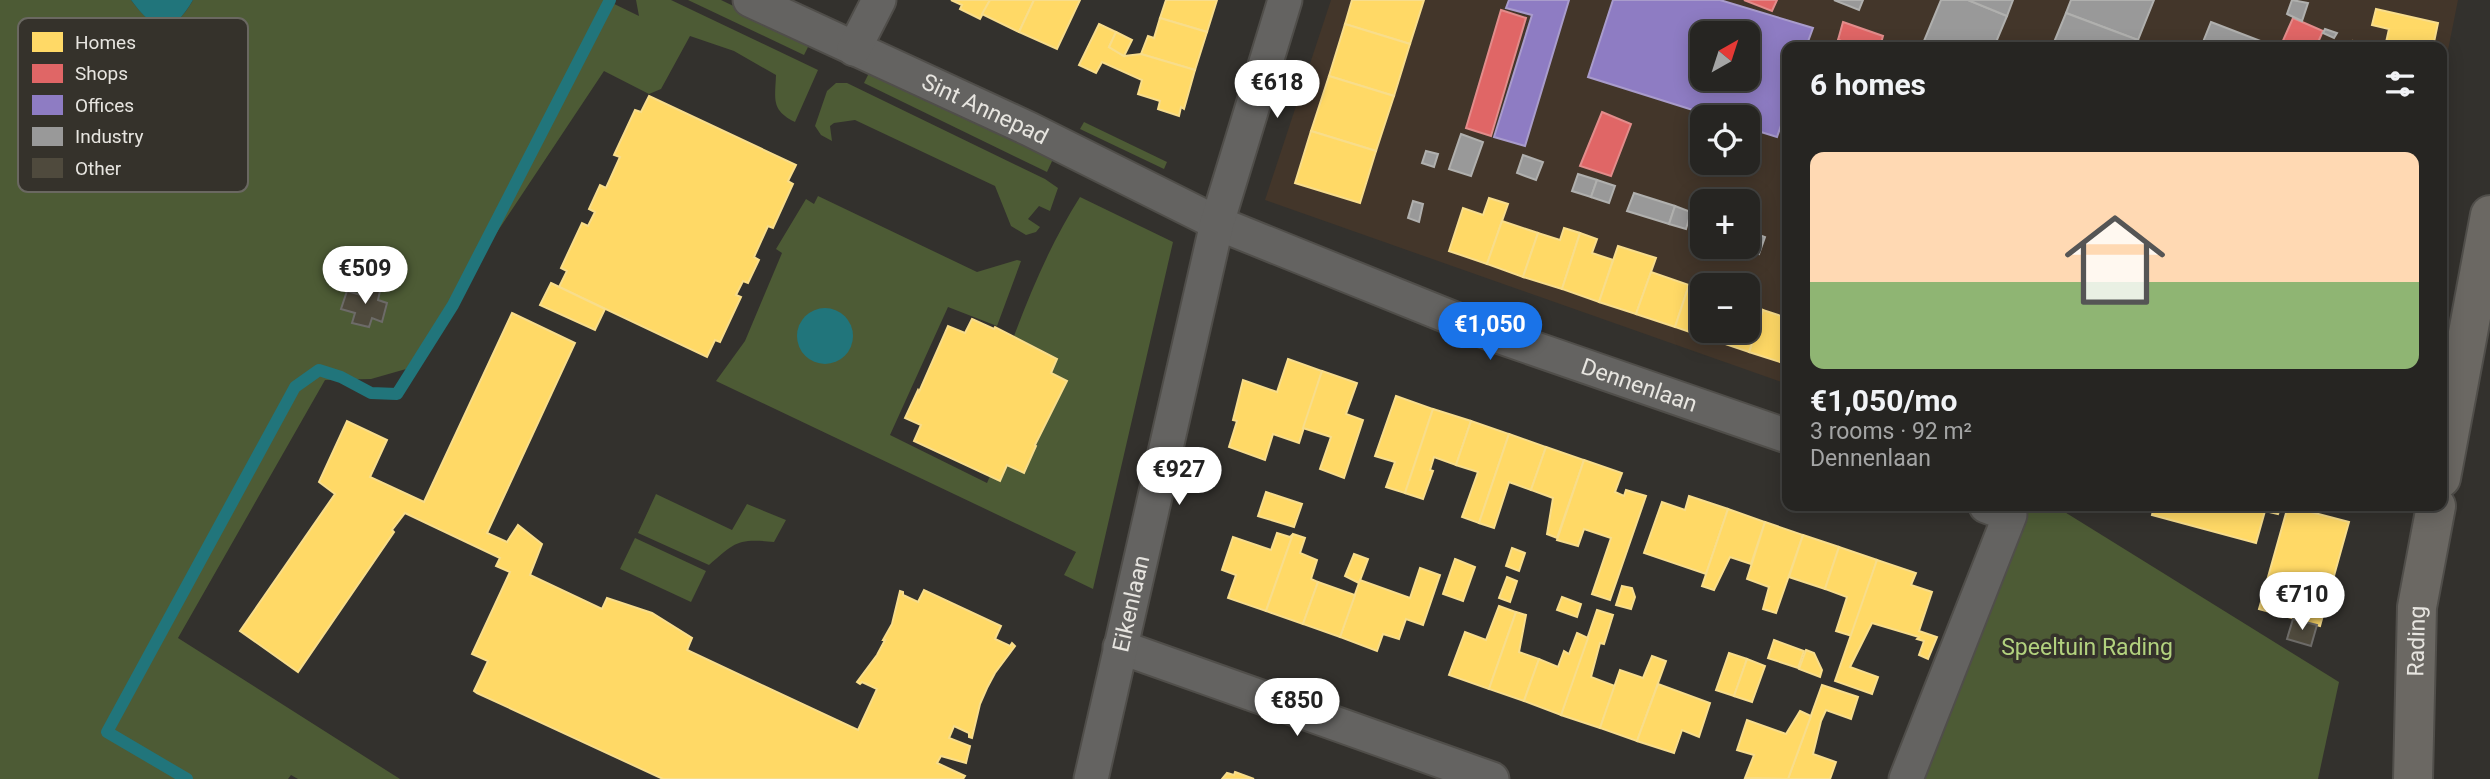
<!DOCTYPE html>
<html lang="en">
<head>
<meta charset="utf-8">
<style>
  :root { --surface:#262522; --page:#2e2d2a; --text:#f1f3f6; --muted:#a4a5a5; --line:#424240; --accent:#1a73e8 }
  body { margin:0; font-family:Roboto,sans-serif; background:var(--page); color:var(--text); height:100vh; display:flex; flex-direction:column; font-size:26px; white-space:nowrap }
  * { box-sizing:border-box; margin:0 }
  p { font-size:23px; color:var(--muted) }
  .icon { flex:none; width:38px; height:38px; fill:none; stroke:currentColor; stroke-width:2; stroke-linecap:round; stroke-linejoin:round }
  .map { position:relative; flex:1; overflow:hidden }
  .panel { position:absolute; left:1782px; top:42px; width:665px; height:469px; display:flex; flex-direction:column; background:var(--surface); border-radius:14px; box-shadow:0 4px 18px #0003,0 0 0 2px var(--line) }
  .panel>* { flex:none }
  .needle { width:46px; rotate:39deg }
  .buttons { position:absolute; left:1690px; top:21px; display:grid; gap:14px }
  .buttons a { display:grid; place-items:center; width:70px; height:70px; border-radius:14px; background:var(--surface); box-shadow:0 4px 18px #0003,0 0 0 2px var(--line); font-size:35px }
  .price { position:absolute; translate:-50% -60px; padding:0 16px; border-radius:24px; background:#fff; color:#222; font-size:23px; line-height:46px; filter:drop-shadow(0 2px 4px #0008) }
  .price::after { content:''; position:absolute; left:50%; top:42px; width:21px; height:16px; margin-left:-10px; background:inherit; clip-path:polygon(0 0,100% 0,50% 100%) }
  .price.current { background:var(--accent); color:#fff }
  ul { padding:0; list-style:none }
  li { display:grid; align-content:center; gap:14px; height:371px; padding:0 28px }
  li+li { border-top:2px solid var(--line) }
  li span { display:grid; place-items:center; height:217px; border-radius:14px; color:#555 }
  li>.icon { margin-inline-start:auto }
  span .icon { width:126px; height:126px; fill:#fffc; stroke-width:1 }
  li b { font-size:30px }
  h2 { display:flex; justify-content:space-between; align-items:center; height:84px; padding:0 28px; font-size:30px }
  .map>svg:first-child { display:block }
  .industrial { fill:#43362a; fill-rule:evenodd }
  .green { fill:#4d5b35 }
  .water { fill:#21757b }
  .homes { fill:#ffd966; stroke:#f8dd8b; stroke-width:2 }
  .shops { fill:#e06666; stroke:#e28c8b; stroke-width:2 }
  .offices { fill:#8e7cc3; stroke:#a99ccc; stroke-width:2; fill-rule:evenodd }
  .industry { fill:#999; stroke:#b0b0ae; stroke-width:2 }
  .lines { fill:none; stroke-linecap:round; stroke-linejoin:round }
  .stream { stroke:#21757b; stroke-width:12 }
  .building { fill:#4f4a3d; stroke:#6d6b68; stroke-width:2 }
  .minor-casing { stroke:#504e4a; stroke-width:37 }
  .secondary-casing { stroke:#504e4a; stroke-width:42 }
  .minor { stroke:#646361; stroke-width:33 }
  .secondary { stroke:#6b6863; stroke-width:38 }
  .labels { text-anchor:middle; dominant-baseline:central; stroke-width:7; stroke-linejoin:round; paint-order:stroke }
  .street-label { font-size:23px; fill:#e7e5e0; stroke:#35322b }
  .park-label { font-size:23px; fill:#b2d17e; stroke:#35322b }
  .key { fill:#35322b; stroke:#6a6861; stroke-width:2 }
  .key-label { font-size:19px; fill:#e7e5e0 }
</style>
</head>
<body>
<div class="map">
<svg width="2490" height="779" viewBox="0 0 2490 779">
  <rect width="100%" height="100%" fill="#33312d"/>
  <path class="industrial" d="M 1331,0 L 2458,0 L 2441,85 L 2441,47 L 1787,47 L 1787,384 L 1265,200 ZM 1703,33 L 1748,33 L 1748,79 L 1703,79 ZM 1703,117 L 1748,117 L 1748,163 L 1703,163 ZM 1703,201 L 1748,201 L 1748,247 L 1703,247 ZM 1703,285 L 1748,285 L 1748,331 L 1703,331 Z"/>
  <g class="green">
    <path d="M 0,0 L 131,0 C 154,31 172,37 193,0 L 606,0 L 639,16 L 636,0 L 671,0 L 818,70 L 795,122 C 771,110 775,100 776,75 L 734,51 L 690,36 L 661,89 L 649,94 L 604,71 L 406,369 L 371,379 L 325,380 L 178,638 L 400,779 L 298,779 L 291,775 L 288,779 L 0,779 Z"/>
    <path d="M 688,0 L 721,0 L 810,43 L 804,55 Z"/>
    <path d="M 870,71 L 1053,159 L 1047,172 L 864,83 Z"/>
    <path d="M 836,83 L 847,83 L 1045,179 L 1058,188 L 1050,211 L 1039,206 L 1028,219 L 1040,227 L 1036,232 L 1026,235 L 1011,226 L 995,186 L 855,120 L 834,123 L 830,126 L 832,141 L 821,135 L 815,126 L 827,91 Z"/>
    <path d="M 1084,122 L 1167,162 L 1164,169 L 1080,129 Z"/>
    <path d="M 818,196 L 977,272 L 1017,260 L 1021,261 L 997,326 L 948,307 L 890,435 L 987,483 L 990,476 L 1000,480 L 1007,465 L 1024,473 L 1036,446 L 1050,406 L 1054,408 L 1067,381 L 1051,373 L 1057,358 L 1014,336 C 1032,288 1052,241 1080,197 L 1173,242 L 1093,589 L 1064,575 L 1076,552 L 716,381 L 745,341 L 782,253 L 776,249 L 806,199 L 814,204 Z"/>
    <path d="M 656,494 L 732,530 L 747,504 L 786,520 L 774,542 C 738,538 735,542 709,565 L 638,533 Z"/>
    <path d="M 2029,506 L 2055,506 L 2339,682 L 2318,779 L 1923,779 Z"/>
    <path d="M 635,538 L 706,571 L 691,602 L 620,569 Z"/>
  </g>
  <g class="water">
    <path d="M 131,0 L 193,0 C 172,37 154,32 131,0 Z"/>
    <circle cx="825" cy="336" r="28"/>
  </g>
  <g class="homes">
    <path d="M 951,0 L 990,0 L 980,19 L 960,9 L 962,5 Z"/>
    <path d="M 990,0 L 1034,0 L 1019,32 L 982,14 Z"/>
    <path d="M 1034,0 L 1080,0 L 1057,49 L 1019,32 Z"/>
    <path d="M 1166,0 L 1217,0 L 1207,32 L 1160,18 Z"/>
    <path d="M 1352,0 L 1424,0 L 1410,44 L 1345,24 Z"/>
    <path d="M 2376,9 L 2438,23 L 2433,47 L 2385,47 L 2389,29 L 2372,25 Z"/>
    <path d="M 1160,18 L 1207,32 L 1195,70 L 1141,54 L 1148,36 L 1154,38 Z"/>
    <path d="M 1099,24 L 1116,32 L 1109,47 L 1124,56 L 1141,54 L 1195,70 L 1184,109 L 1181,107 L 1179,116 L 1158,109 L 1160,101 L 1138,94 L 1142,80 L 1102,62 L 1096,73 L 1079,65 Z"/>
    <path d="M 1345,24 L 1410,44 L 1394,96 L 1329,76 Z"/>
    <path d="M 1116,32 L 1132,40 L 1124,56 L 1109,47 Z"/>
    <path d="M 2353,41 L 2369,47 L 2352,47 Z"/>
    <path d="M 1329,76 L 1394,96 L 1376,151 L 1311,131 Z"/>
    <path d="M 649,96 L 796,165 L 788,181 L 793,184 L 773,228 L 768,226 L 754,257 L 759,260 L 748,283 L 743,281 L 736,295 L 741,297 L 720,342 L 715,340 L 707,357 L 559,287 L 567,271 L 561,268 L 582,223 L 588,226 L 595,212 L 589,209 L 600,185 L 606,188 L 620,157 L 614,155 L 635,110 L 641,112 Z"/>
    <path d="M 1311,131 L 1376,151 L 1360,203 L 1295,183 Z"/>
    <path d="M 1489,198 L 1508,204 L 1487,264 L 1449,251 L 1463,208 L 1483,215 Z"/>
    <path d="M 1502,221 L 1538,233 L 1523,277 L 1487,264 Z"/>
    <path d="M 1564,228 L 1580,233 L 1562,289 L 1523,277 L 1538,233 L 1560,240 Z"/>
    <path d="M 1580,233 L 1597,239 L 1592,253 L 1613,260 L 1599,302 L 1562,289 Z"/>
    <path d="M 1618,246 L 1656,258 L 1636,314 L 1599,302 Z"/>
    <path d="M 1651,272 L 1689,285 L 1675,327 L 1636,314 Z"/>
    <path d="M 551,283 L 605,309 L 595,330 L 540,305 Z"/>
    <path d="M 1689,285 L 1703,290 L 1703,331 L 1713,331 L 1710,339 L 1675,327 Z"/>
    <path d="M 1787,298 L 1787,363 L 1786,364 L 1749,352 L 1763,310 L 1781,316 Z"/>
    <path d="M 1748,305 L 1763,310 L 1749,352 L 1710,339 L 1713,331 L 1748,331 Z"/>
    <path d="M 512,313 L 575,343 L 487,533 L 507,542 L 518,525 L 542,544 L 530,575 L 602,609 L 607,598 L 652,613 L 692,638 L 687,650 L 858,730 L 877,689 L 862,682 L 860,684 L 857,682 L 877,655 L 885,640 L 883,640 L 892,624 L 900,591 L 903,592 L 903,595 L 918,602 L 924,590 L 1001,626 L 995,639 L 1010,646 L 1012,643 L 1015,646 L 995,673 L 987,688 L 980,704 L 972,738 L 969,737 L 969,733 L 954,726 L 949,738 L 970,746 L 966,763 L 941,756 L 937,763 L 965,776 L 963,779 L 663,779 L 477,693 L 474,691 L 488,661 L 472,654 L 510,572 L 496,566 L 500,558 L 405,513 L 392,530 L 394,532 L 298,672 L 240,631 L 335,494 L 319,482 L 347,421 L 387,440 L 370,477 L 424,502 Z"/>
    <path d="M 972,319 L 994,329 L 995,327 L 1057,359 L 1051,373 L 1067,381 L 1035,445 L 1036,446 L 1024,473 L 1007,465 L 1000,481 L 914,441 L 921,425 L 905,418 L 918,390 L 919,392 L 948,326 L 965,333 Z"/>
    <path d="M 1288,359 L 1322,371 L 1299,443 L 1273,434 L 1265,460 L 1229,447 L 1237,421 L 1233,420 L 1243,380 L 1277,392 Z"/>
    <path d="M 1322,371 L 1357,383 L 1346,414 L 1363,420 L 1344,478 L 1320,469 L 1331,437 L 1303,428 Z"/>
    <path d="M 1396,396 L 1433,409 L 1405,493 L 1386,487 L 1395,462 L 1375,456 Z"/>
    <path d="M 1433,409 L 1471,421 L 1456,465 L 1434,457 L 1430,470 L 1433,471 L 1423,499 L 1405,493 Z"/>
    <path d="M 1471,421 L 1509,434 L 1479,523 L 1462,517 L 1478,472 L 1456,465 Z"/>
    <path d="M 1509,434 L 1546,447 L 1531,490 L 1509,482 L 1494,528 L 1479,523 Z"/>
    <path d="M 1546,447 L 1584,460 L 1557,538 L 1547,534 L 1553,498 L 1531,490 Z"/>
    <path d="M 1584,460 L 1622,473 L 1615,492 L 1624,496 L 1626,490 L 1646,496 L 1610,600 L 1592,594 L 1611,538 L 1584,529 L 1578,546 L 1557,540 Z"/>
    <path d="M 1266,492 L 1302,504 L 1294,527 L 1258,516 Z"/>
    <path d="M 1689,496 L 1728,509 L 1706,574 L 1644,553 L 1662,502 L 1685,510 Z"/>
    <path d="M 2154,506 L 2281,506 L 2278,514 L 2265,511 L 2256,543 L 2152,515 Z"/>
    <path d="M 2288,506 L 2349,522 L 2320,626 L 2259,609 Z"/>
    <path d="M 1728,509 L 1765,522 L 1751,564 L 1730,557 L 1714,590 L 1702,586 Z"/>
    <path d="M 1765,522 L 1803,535 L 1776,613 L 1763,609 L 1769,587 L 1747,579 Z"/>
    <path d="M 1277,533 L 1290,537 L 1293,534 L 1266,611 L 1228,598 L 1236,575 L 1222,570 L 1233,537 L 1271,550 Z"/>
    <path d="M 1293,534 L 1305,538 L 1300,553 L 1317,560 L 1311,579 L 1318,582 L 1303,624 L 1266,611 Z"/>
    <path d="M 1803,535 L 1839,547 L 1825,589 L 1789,577 Z"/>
    <path d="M 1839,547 L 1877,560 L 1852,636 L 1836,631 L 1847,597 L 1825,589 Z"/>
    <path d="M 1512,548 L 1525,553 L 1519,571 L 1506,566 Z"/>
    <path d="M 1354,554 L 1368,559 L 1359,583 L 1345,576 Z"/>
    <path d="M 1455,559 L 1475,567 L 1463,601 L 1443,594 Z"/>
    <path d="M 1877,560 L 1916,573 L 1911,585 L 1932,592 L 1919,631 L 1937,637 L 1928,659 L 1919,655 L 1924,641 L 1917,639 L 1919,637 L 1872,623 L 1850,667 L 1878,677 L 1872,694 L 1835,681 Z"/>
    <path d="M 1420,568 L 1440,575 L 1423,625 L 1406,619 L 1399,639 L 1383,634 L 1377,651 L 1340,637 L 1360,580 L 1410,598 Z"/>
    <path d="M 1507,577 L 1517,581 L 1510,602 L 1499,598 Z"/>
    <path d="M 1318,582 L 1355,595 L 1340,637 L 1303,624 Z"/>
    <path d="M 1622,586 L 1632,588 L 1635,597 L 1631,609 L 1616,605 Z"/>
    <path d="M 1562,597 L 1581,604 L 1577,617 L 1557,610 Z"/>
    <path d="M 1499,606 L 1516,612 L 1489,689 L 1449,675 L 1465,632 L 1486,640 Z"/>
    <path d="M 1597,610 L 1613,615 L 1604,644 L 1600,643 L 1591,677 L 1615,686 L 1600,728 L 1561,715 Z"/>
    <path d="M 1516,612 L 1526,615 L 1519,652 L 1539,659 L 1524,701 L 1489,689 Z"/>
    <path d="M 1577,633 L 1588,638 L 1561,715 L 1524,701 L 1539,659 L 1558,667 L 1564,651 L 1569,654 Z"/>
    <path d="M 1774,640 L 1804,651 L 1798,668 L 1768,658 Z"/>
    <path d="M 1806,650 L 1814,653 L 1822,670 L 1820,677 L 1799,669 Z"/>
    <path d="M 1729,653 L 1747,659 L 1734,696 L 1716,690 Z"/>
    <path d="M 1652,656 L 1666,661 L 1637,741 L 1600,728 L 1620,670 L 1643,678 Z"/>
    <path d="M 1747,659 L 1765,666 L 1752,702 L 1734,696 Z"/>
    <path d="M 1658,684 L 1710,703 L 1699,737 L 1682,730 L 1674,753 L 1637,741 Z"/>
    <path d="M 1822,685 L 1858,697 L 1851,719 L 1826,710 L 1821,721 L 1813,754 L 1836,762 L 1830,779 L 1788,779 Z"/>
    <path d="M 1800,711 L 1811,716 L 1788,779 L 1745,778 L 1754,755 L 1737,750 L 1747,720 L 1786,734 Z"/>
    <path d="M 1235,772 L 1254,779 L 1222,779 L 1227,773 L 1234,775 Z"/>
  </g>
  <g class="shops">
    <path d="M 1744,0 L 1777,0 L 1772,11 Z"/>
    <path d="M 1501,10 L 1526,18 L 1491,136 L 1466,128 Z"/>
    <path d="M 2293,18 L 2323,31 L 2316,47 L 2281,45 Z"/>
    <path d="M 1843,22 L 1883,36 L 1880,47 L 1861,47 L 1838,40 Z"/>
    <path d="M 1838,40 L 1861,47 L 1836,47 Z"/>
    <path d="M 1602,112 L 1631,124 L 1611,176 L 1580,166 Z"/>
  </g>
  <g class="offices">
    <path d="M 1509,0 L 1569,0 L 1525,146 L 1494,137 L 1532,15 L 1506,8 Z"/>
    <path d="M 1613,0 L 1720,0 L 1813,28 L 1806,47 L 1787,47 L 1787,108 L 1777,137 L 1748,128 L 1748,117 L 1715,117 L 1588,77 ZM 1703,33 L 1748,33 L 1748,79 L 1703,79 Z"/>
  </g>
  <g class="industry">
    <path d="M 1834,0 L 1863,0 L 1859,10 Z"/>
    <path d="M 1941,0 L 1968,0 L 2007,16 L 1994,47 L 1939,47 L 1924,41 Z"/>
    <path d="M 1968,0 L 2013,0 L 2007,16 Z"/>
    <path d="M 2071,0 L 2154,0 L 2138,40 L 2066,13 Z"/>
    <path d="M 2292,0 L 2308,3 L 2302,21 L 2287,14 Z"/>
    <path d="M 2066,13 L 2138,40 L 2135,47 L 2052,47 Z"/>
    <path d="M 2211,22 L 2276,47 L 2201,47 Z"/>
    <path d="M 2325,29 L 2337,33 L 2334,38 L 2323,33 Z"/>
    <path d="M 1461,134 L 1483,142 L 1471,176 L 1449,169 Z"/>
    <path d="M 1426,151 L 1438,154 L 1434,167 L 1422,163 Z"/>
    <path d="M 1523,155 L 1543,162 L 1536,180 L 1517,173 Z"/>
    <path d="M 1578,174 L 1597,180 L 1591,197 L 1572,191 Z"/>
    <path d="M 1597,180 L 1615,186 L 1609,203 L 1591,197 Z"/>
    <path d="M 1634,193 L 1675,206 L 1669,224 L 1627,211 Z"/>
    <path d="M 1413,201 L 1423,204 L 1419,222 L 1408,218 Z"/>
    <path d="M 1675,206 L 1691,212 L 1686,229 L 1669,224 Z"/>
    <path d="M 1748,231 L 1765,237 L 1759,254 L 1741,248 L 1748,247 Z"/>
  </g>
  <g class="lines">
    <path class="stream" d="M 187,779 L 107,732 L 295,387 L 319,370 L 341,377 L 371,393 L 397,394 L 453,305 L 610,0"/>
  </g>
  <g class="building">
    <path d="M 364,286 L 380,291 L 378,300 L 387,303 L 382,322 L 372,318 L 369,327 L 352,323 L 355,313 L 341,309 L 347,291 L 361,295 Z"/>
    <path d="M 2134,506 L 2154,506 L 2153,511 Z"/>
    <path d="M 2293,619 L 2317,625 L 2311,646 L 2287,639 Z"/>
  </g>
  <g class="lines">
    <g class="minor-casing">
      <g id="minor">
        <path id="s1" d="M 750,0 L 1029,129 L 1217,223 L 1492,334 L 1787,436"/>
        <path d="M 854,49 L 879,0"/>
        <path d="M 1120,647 L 1492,779"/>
        <path id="s2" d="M 1091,779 L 1217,223 L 1285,0"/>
        <path d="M 1906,779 L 2010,515 L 1986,506"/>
      </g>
    </g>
    <g class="secondary-casing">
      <g id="secondary">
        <path d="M 2441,478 L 2490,215"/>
        <path id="s3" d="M 2413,779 L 2417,607 L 2436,506"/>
      </g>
    </g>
    <use href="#minor" class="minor"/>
    <use href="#secondary" class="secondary"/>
  </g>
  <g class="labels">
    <g class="street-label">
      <text stroke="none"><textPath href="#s1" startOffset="259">Sint Annepad</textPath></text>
      <text stroke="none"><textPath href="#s1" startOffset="970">Dennenlaan</textPath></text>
      <text stroke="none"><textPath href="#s2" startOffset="180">Eikenlaan</textPath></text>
      <text stroke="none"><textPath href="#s3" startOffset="138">Rading</textPath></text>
    </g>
    <g class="park-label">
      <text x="2087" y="647">Speeltuin Rading</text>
    </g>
  </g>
  <rect x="18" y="18" width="230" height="174" rx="10" class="key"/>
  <rect x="32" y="32" width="31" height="20" fill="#ffd966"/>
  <rect x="32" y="64" width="31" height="19" fill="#e06666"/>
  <rect x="32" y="95" width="31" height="20" fill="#8e7cc3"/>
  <rect x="32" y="127" width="31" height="19" fill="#999"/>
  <rect x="32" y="158" width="31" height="20" fill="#4f4a3d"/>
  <g class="key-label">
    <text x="75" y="49">Homes</text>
    <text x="75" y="80">Shops</text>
    <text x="75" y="112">Offices</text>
    <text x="75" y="143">Industry</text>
    <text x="75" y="175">Other</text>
  </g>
</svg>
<div class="buttons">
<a><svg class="needle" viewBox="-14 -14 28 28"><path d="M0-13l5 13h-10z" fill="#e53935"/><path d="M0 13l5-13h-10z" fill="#a4a5a5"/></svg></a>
<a><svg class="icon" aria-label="locate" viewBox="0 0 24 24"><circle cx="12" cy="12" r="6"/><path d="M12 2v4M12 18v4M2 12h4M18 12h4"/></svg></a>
<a>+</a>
<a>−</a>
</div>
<b class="price" style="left:1277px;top:120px">€618</b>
<b class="price" style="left:365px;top:306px">€509</b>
<b class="price current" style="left:1490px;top:362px">€1,050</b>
<b class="price" style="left:1179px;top:507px">€927</b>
<b class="price" style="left:2302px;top:632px">€710</b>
<b class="price" style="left:1297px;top:738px">€850</b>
<section class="panel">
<h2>6 homes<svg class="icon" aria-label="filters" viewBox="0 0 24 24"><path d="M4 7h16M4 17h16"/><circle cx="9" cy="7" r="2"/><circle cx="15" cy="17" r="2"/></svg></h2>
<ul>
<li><span style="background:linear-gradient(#ffd9b3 60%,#8fb573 0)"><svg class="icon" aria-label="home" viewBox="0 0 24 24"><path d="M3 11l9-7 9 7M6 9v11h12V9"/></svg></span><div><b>€1,050/mo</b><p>3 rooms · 92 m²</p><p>Dennenlaan</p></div></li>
</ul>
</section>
</div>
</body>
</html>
